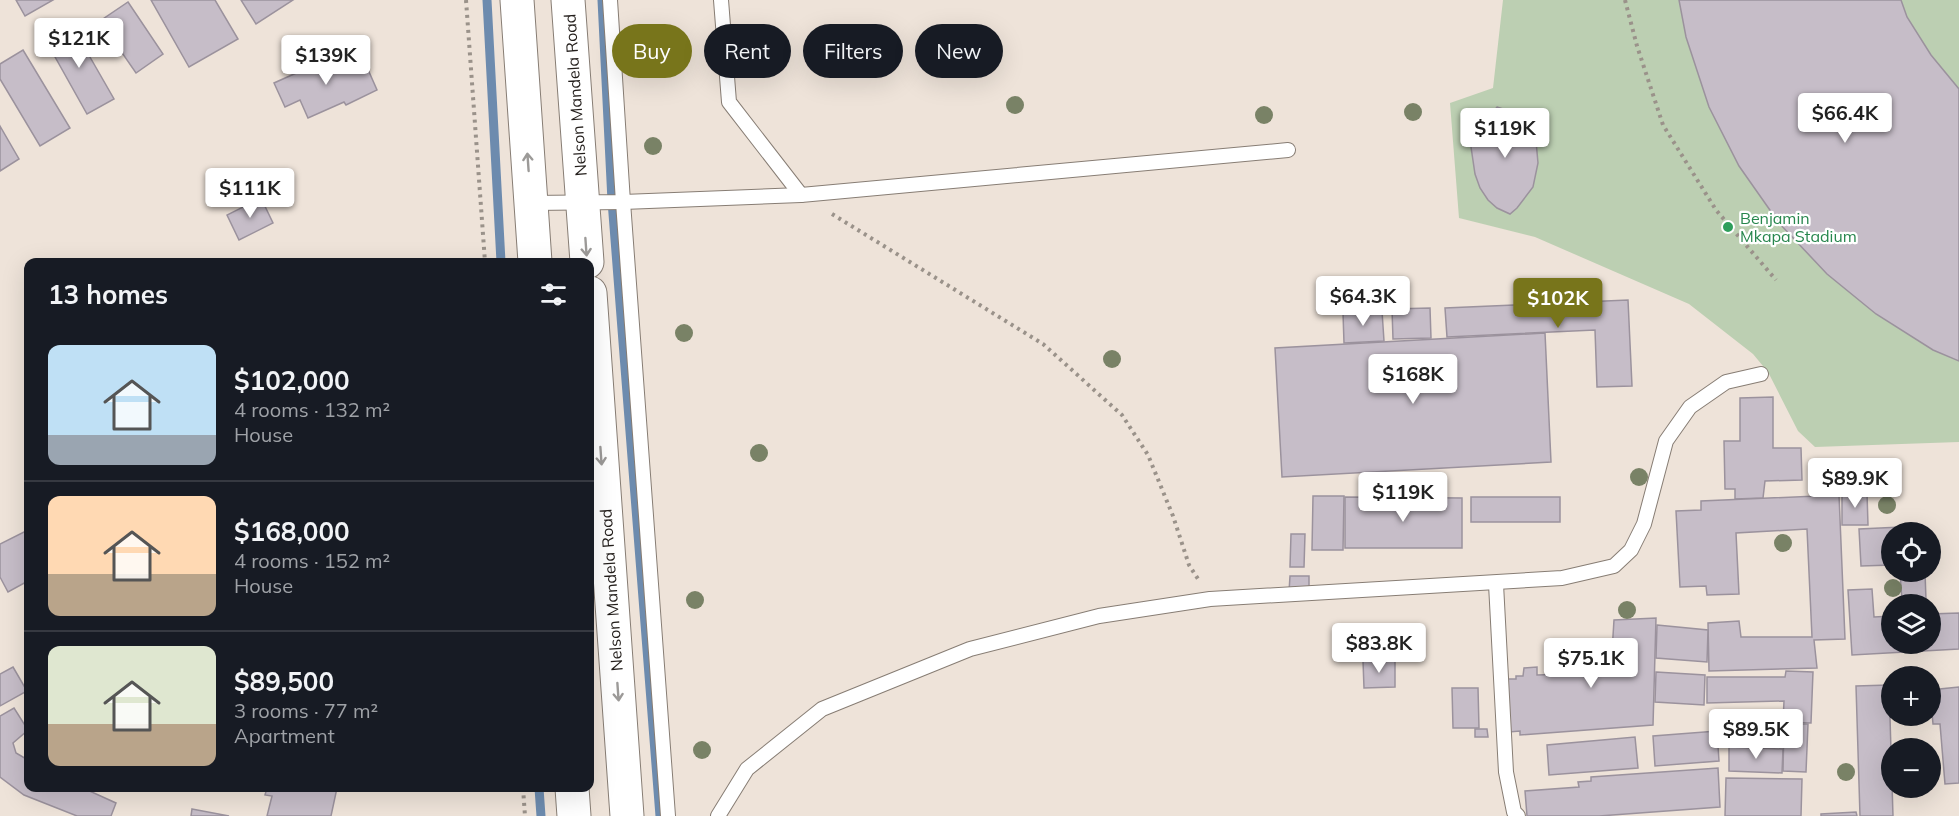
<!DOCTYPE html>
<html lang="en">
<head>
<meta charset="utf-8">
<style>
  :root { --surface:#171b24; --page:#242831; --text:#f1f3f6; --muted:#9ea1a6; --line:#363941; --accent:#78751b }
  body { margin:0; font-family:Mulish,sans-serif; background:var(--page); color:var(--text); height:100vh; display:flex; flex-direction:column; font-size:22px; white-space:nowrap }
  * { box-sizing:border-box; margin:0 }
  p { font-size:20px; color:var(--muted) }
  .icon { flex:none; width:33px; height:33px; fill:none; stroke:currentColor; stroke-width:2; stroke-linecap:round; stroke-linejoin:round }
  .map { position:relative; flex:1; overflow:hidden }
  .drawer { position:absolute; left:24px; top:258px; width:570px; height:534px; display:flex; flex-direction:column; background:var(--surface); border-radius:12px; box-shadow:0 6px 24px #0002 }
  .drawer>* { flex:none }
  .guide { position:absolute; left:612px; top:24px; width:570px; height:54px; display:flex; gap:12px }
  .fabs { position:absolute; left:1881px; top:522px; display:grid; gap:12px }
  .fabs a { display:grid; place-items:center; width:60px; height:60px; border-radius:50%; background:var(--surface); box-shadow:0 6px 24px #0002; font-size:30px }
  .price { position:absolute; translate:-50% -51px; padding:0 14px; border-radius:6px; background:#fff; color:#222; font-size:20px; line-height:39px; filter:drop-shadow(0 2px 3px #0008) }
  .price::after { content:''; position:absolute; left:50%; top:36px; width:18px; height:14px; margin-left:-9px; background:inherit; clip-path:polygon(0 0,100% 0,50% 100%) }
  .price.on { background:var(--accent); color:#fff }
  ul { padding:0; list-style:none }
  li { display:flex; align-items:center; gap:18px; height:150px; padding:0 24px }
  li+li { border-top:2px solid var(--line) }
  li span { display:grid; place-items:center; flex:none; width:168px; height:120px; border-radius:12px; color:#555 }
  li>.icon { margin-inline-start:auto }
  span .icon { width:72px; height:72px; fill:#fffc; stroke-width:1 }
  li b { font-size:26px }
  h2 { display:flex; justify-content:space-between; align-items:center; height:72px; padding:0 24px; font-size:26px }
  .pill { padding:0 21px; border-radius:27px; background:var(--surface); box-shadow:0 6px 24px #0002; font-size:21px; line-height:54px }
  .pill.on { background:var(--accent); color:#fff }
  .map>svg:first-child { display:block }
  .green { fill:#bccfb2 }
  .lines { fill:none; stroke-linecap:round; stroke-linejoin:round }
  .stream { stroke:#6d8bae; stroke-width:9 }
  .building { fill:#c6bdc8; stroke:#9b929d; stroke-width:1.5 }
  .service-casing { stroke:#877d74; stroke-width:16 }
  .primary-casing { stroke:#877d74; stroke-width:35 }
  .path { stroke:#9a928a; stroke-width:4; stroke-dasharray:3 4.5; stroke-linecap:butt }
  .service { stroke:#fff; stroke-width:14 }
  .primary { stroke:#fff; stroke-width:33 }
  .tree { fill:#798266 }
  .oneway { stroke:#9c9a98 }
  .leisure-dot { fill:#2e9e5b; stroke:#fff; stroke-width:2 }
  .labels { text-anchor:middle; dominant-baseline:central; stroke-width:4.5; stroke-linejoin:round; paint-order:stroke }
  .street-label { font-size:16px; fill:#231e1b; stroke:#fff }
  .leisure-label { font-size:16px; fill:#27864d; stroke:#fff; text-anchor:start }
</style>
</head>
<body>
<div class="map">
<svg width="1959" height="816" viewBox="0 0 1959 816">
  <rect width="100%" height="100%" fill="#eee3d9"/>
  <path class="green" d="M 1503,0 L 1959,0 L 1959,442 L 1815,447 L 1798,431 L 1768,372 L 1753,354 L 1689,304 L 1535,237 L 1459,218 L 1450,103 L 1493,88 Z"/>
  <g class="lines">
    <g class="stream">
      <path d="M 487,0 L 501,262"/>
      <path d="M 602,0 L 612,201 L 660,816"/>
      <path d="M 539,788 L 541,816"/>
    </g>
  </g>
  <g class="building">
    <path d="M 16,0 L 53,0 L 25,16 Z"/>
    <path d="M 151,0 L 215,0 L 238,39 L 189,67 Z"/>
    <path d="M 241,0 L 293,0 L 256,24 Z"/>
    <path d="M 1679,0 L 1901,0 L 1907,17 L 1931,55 L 1959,89 L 1959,361 L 1933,350 L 1876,314 L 1827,274 L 1779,223 L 1739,166 L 1709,107 L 1686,37 Z"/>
    <path d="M 128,2 L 163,54 L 136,73 L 100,21 Z"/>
    <path d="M 71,24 L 114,99 L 87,114 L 45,39 Z"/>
    <path d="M 23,50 L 70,128 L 40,146 L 0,79 L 0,64 Z"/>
    <path d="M 341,53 L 350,73 L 366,65 L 377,90 L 346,105 L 344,102 L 308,118 L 300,100 L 285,107 L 274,83 Z"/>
    <path d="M 1497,107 L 1512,112 L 1522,119 L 1531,129 L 1536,141 L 1538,163 L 1533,187 L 1517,208 L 1510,214 L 1497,208 L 1488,200 L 1480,188 L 1475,174 L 1471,147 L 1475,133 Z"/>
    <path d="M 0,126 L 19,159 L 0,171 Z"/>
    <path d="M 261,198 L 273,223 L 239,240 L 227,215 Z"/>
    <path d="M 1628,300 L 1632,386 L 1597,387 L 1595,330 L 1447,337 L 1445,308 Z"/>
    <path d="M 1430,308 L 1431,338 L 1393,339 L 1392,309 Z"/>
    <path d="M 1382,311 L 1384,341 L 1344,343 L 1343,313 Z"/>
    <path d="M 1545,333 L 1551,462 L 1282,477 L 1275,348 Z"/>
    <path d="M 1773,397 L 1773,448 L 1801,448 L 1802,480 L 1765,481 L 1763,498 L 1735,499 L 1735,489 L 1725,489 L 1724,441 L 1740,441 L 1740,398 Z"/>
    <path d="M 1842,493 L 1867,493 L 1868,525 L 1842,525 Z"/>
    <path d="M 1839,495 L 1845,639 L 1814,640 L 1817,668 L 1709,671 L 1708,623 L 1739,621 L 1741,637 L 1812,637 L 1807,529 L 1736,533 L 1739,594 L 1707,595 L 1706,586 L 1680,587 L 1676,511 L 1701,510 L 1701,501 Z"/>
    <path d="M 1313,496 L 1344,496 L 1343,550 L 1312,550 Z"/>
    <path d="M 1345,497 L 1462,498 L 1462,548 L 1345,548 Z"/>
    <rect x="1471" y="497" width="89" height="25"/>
    <path d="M 1923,526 L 1923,532 L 1892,532 L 1892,565 L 1861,566 L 1859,529 Z"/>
    <path d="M 28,530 L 28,581 L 8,592 L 0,577 L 0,544 Z"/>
    <path d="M 1291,534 L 1305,534 L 1304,567 L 1290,567 Z"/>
    <path d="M 1900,572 L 1925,572 L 1926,600 L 1902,601 Z"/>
    <path d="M 1290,576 L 1309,576 L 1309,592 L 1289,592 Z"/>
    <path d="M 1872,589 L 1874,617 L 1892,616 L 1892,644 L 1930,644 L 1930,614 L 1959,613 L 1959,649 L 1852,655 L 1848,590 Z"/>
    <path d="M 1656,618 L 1653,725 L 1520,735 L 1520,731 L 1509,732 L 1507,679 L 1516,679 L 1516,676 L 1523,676 L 1524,668 L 1537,667 L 1537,675 L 1600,673 L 1600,668 L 1611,668 L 1614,620 Z"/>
    <path d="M 1657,625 L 1708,630 L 1707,662 L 1656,658 Z"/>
    <path d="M 1395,660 L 1395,687 L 1364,688 L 1363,661 Z"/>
    <path d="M 13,667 L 27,691 L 0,706 L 0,674 Z"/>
    <path d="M 1786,671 L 1813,672 L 1811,723 L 1783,722 L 1784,701 L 1707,703 L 1707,677 L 1785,677 Z"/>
    <path d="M 1656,672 L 1705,675 L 1704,705 L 1655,702 Z"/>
    <path d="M 1889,685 L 1893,816 L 1860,816 L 1856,686 Z"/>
    <path d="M 1959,687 L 1959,783 L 1945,784 L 1940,724 L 1933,724 L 1930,690 Z"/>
    <path d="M 1452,688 L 1478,688 L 1479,728 L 1453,728 Z"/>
    <path d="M 14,708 L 28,730 L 13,743 L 16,753 L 28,760 L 28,788 L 83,788 L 116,803 L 111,816 L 77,816 L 24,795 L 0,777 L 0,716 Z"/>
    <rect x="1726" y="713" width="56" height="23"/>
    <path d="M 1784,724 L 1808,724 L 1806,772 L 1783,771 Z"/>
    <path d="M 1475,729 L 1487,729 L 1488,737 L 1475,737 Z"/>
    <path d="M 1717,731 L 1719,761 L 1655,766 L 1653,736 Z"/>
    <path d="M 1635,737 L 1638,768 L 1549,775 L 1547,745 Z"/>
    <path d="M 1729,747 L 1783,749 L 1782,773 L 1729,771 Z"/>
    <path d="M 1718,768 L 1720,807 L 1599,816 L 1527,816 L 1525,791 L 1579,787 L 1578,782 L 1591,781 L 1591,777 Z"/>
    <path d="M 1726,778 L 1802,779 L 1801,816 L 1725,816 Z"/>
    <path d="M 267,788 L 337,788 L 331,816 L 267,816 L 272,796 L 265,795 Z"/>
    <path d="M 192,809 L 229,816 L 191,816 Z"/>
    <path d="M 1856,812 L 1857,816 L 1821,816 L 1821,814 Z"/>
  </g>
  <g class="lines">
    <g class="service-casing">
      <g id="service">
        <path d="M 610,0 L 623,202 L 668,816"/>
        <path d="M 721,0 L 729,102 L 801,195"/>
        <path d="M 531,203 L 623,202 L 801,195 L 1288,150"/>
        <path d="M 1496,584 L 1506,772 L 1514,812 L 1518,816"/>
        <path d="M 718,816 L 747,769 L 822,709 L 970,649 L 1099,616 L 1210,599 L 1562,578 L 1614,566 L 1631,550 L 1644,524 L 1666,441 L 1690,407 L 1726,382 L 1761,374"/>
      </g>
    </g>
    <g class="primary-casing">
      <g id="primary">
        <path d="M 517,0 L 535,262"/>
        <path d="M 568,0 L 587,262"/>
        <path d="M 590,293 L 627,816"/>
        <path d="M 572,788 L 574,816"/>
      </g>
    </g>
    <g class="path">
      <path d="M 466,0 L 485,262"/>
      <path d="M 1625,0 L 1637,46 L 1663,125 L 1716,210 L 1776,280"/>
      <path d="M 832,214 L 1043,344 L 1122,415 L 1148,455 L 1173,516 L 1189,565 L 1198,579"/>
      <path d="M 523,788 L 525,816"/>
    </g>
    <use href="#service" class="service"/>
    <use href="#primary" class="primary"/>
  </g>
  <g class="tree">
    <circle cx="1015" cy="105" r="9"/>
    <circle cx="1413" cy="112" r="9"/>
    <circle cx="1264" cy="115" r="9"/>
    <circle cx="653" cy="146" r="9"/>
    <circle cx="684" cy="333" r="9"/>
    <circle cx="1112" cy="359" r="9"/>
    <circle cx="759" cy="453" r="9"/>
    <circle cx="1639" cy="477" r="9"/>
    <circle cx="1887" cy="505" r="9"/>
    <circle cx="1783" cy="543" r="9"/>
    <circle cx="1893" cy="588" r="9"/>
    <circle cx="695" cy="600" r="9"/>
    <circle cx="1627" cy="610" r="9"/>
    <circle cx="702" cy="750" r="9"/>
    <circle cx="1846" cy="772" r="9"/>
  </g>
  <defs><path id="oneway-shaft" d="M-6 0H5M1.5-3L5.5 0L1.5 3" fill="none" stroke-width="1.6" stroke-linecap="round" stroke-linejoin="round" transform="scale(1.5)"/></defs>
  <g class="oneway">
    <use href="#oneway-shaft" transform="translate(528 162) rotate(-94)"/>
    <use href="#oneway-shaft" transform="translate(586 247) rotate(86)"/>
    <use href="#oneway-shaft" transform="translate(601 456) rotate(86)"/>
    <use href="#oneway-shaft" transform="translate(618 692) rotate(86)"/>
  </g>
  <circle class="leisure-dot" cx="1728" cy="227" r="6"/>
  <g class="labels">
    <g class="street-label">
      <text transform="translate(575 95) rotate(-94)">Nelson Mandela Road</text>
      <text transform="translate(611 590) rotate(-94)">Nelson Mandela Road</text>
    </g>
    <g class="leisure-label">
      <text x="1740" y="218">Benjamin<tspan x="1740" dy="18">Mkapa Stadium</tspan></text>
    </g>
  </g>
</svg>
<div class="fabs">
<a><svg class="icon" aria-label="locate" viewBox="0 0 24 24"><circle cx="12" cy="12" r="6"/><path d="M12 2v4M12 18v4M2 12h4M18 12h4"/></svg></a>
<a><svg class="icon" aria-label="layers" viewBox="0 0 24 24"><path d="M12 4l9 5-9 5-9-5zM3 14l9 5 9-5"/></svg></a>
<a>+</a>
<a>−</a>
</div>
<b class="price" style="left:79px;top:69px">$121K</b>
<b class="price" style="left:326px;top:86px">$139K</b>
<b class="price" style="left:1845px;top:144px">$66.4K</b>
<b class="price" style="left:1505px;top:159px">$119K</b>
<b class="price" style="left:250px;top:219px">$111K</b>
<b class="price" style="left:1363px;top:327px">$64.3K</b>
<b class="price on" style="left:1558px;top:329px">$102K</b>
<b class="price" style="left:1413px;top:405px">$168K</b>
<b class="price" style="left:1855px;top:509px">$89.9K</b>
<b class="price" style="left:1403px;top:523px">$119K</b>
<b class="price" style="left:1379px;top:674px">$83.8K</b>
<b class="price" style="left:1591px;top:689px">$75.1K</b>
<b class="price" style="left:1756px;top:760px">$89.5K</b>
<div class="guide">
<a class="pill on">Buy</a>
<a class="pill">Rent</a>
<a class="pill">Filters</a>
<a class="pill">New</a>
</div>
<section class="drawer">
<h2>13 homes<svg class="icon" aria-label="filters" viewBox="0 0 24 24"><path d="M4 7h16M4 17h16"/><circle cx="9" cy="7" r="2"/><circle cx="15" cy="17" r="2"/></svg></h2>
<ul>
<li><span style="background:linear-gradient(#bfe0f5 75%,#9aa5b1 0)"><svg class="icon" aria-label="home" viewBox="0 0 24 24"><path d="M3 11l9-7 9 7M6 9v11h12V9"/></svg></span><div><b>$102,000</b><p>4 rooms · 132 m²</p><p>House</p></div></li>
<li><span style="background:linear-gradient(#ffd9b3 65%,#b9a48a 0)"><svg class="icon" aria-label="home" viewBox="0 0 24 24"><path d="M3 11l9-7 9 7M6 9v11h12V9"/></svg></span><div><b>$168,000</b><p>4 rooms · 152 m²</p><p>House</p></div></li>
<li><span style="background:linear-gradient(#dfe7d0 65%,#b9a48a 0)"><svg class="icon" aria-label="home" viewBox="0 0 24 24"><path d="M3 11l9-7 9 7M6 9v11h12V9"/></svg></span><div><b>$89,500</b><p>3 rooms · 77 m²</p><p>Apartment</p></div></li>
</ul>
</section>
</div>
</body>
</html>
